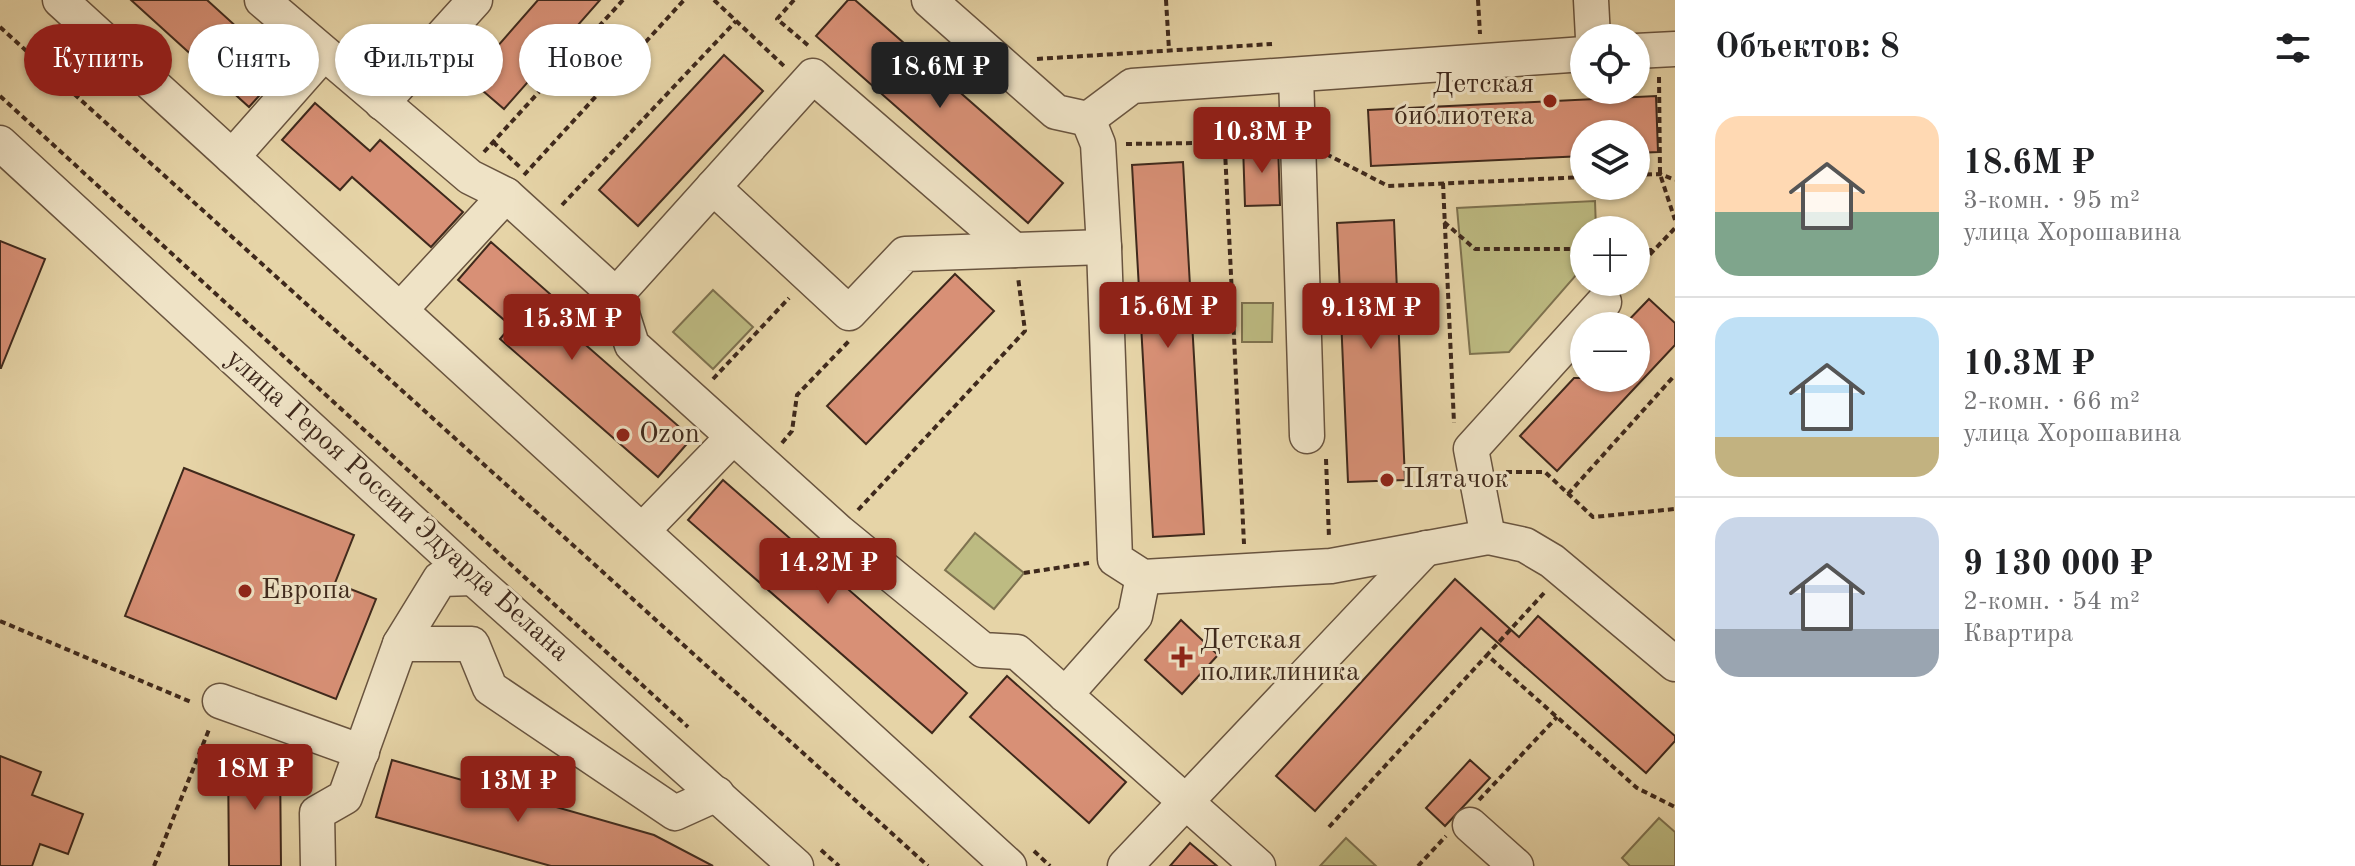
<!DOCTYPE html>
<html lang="ru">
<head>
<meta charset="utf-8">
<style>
  :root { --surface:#fff; --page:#f2f2f2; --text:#202124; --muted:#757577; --line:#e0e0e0; --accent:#8f2418 }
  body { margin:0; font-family:"Old Standard TT",serif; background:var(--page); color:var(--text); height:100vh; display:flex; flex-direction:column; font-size:30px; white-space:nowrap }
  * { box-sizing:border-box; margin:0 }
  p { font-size:26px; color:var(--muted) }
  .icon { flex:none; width:44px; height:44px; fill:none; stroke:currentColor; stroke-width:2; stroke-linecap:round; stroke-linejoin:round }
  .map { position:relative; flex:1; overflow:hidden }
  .drawer { display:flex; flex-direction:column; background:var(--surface); width:680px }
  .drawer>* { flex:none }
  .hud { position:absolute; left:24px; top:24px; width:760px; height:72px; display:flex; gap:16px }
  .controls { position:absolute; left:1570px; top:24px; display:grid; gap:16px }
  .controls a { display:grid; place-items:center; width:80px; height:80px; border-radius:50%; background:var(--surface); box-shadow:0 2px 6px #0004; font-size:40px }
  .price { position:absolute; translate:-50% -68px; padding:0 18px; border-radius:8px; background:var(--accent); color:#fff; font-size:26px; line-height:52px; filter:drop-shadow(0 2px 4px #0008) }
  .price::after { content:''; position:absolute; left:50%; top:48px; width:24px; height:18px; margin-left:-12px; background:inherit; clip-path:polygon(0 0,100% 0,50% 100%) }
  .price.selected { background:#222; color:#fff }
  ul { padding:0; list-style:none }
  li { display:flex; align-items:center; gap:24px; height:200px; padding:0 40px }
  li+li { border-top:2px solid var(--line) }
  li span { display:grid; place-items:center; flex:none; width:224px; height:160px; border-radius:24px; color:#555 }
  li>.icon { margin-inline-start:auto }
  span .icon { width:96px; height:96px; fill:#fffc; stroke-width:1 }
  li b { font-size:34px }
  h2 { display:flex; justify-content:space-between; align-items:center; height:96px; padding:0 40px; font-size:34px }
  .pill { padding:0 28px; border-radius:36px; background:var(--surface); box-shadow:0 2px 6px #0004; font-size:28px; line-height:72px }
  .pill.selected { background:var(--accent); color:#fff }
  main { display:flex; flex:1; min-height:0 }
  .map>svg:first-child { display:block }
  .green { fill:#bdbb82; stroke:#7e724f; stroke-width:2 }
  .building { fill:#d89076; stroke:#3f291c; stroke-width:2 }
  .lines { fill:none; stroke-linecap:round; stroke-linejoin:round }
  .minor-casing { stroke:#69543f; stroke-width:37 }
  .path { stroke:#3f291c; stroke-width:4; stroke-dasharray:6 4; stroke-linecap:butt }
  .minor { stroke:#efe3c6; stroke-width:34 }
  .poi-dot { fill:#8f2418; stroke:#efe3c6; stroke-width:3 }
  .labels { text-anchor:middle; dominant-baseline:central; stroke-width:6; stroke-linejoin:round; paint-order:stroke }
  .poi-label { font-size:28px; fill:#3f291c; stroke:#efe3c6; text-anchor:start }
  .street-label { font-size:28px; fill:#3f291c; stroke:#efe3c6 }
</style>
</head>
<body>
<main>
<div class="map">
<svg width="1675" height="866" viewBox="0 0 1675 866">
  <rect width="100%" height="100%" fill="#e6d4a7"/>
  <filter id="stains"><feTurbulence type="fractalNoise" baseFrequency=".0025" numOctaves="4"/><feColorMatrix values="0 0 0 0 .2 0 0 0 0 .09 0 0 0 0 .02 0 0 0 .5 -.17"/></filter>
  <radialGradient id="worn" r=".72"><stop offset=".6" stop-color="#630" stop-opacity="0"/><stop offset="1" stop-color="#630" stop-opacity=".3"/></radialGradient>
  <g class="green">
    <path d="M 1595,201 L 1596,230 L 1584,230 L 1584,266 L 1509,352 L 1470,354 L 1457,208 Z"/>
    <path d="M 713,290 L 753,327 L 713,369 L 673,332 Z"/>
    <path d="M 1242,303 L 1273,303 L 1272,342 L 1242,342 Z"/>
    <path d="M 975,533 L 1024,573 L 994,609 L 945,570 Z"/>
    <path d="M 1659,818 L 1675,832 L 1675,866 L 1630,866 L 1622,858 Z"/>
    <path d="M 1346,838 L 1376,866 L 1320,866 Z"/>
  </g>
  <g class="building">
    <path d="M 131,0 L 207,0 L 283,69 L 249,107 Z"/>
    <path d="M 538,0 L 600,0 L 504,109 L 469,79 Z"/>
    <path d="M 848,0 L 855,0 L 1063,183 L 1028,223 L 816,36 Z"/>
    <path d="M 724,55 L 763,91 L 638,226 L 599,190 Z"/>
    <path d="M 1656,96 L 1658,152 L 1636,153 L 1636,134 L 1584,134 L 1584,156 L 1371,166 L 1368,110 Z"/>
    <path d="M 315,103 L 370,151 L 380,140 L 463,212 L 431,247 L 352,177 L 340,190 L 282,140 Z"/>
    <path d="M 1278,144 L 1280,205 L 1245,206 L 1243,145 Z"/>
    <path d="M 1183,162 L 1204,534 L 1153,537 L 1132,165 Z"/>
    <path d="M 1394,220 L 1405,480 L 1348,482 L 1337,223 Z"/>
    <path d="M 0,241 L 45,259 L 1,368 L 0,368 Z"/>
    <path d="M 491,242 L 558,301 L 548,312 L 692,438 L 658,477 L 500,339 L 511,326 L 458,280 Z"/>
    <path d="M 955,274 L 994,311 L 866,444 L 827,406 Z"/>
    <path d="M 1649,299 L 1675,323 L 1675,345 L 1557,471 L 1520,436 L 1574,378 L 1636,378 L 1636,326 L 1623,326 Z"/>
    <path d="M 184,468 L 354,535 L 335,583 L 376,599 L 336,699 L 125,616 Z"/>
    <path d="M 723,480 L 967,693 L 932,733 L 688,520 Z"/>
    <path d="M 1455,579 L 1519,637 L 1538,616 L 1675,736 L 1675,741 L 1646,773 L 1481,628 L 1315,811 L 1276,776 Z"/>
    <path d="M 1181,620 L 1218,655 L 1182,694 L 1145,660 Z"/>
    <path d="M 1007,676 L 1126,782 L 1089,823 L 970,717 Z"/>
    <path d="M 0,756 L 41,772 L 32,795 L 83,814 L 68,854 L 40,844 L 32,866 L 0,866 Z"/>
    <path d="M 280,758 L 281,866 L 229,866 L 228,759 Z"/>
    <path d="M 392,760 L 654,835 L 713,866 L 551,866 L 376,817 Z"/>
    <path d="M 1470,760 L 1490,778 L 1445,826 L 1426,808 Z"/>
    <path d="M 1190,843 L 1217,866 L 1170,866 Z"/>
  </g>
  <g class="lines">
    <g class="minor-casing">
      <g id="minor">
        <path d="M 60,0 L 1009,866"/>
        <path d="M 262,0 L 470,177 L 506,195 L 616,295 L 813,76 L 1014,250"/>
        <path d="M 929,0 L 1056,112 L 1088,119 L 1132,86 L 1584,54"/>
        <path d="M 1591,0 L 1593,38"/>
        <path d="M 1636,51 L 1675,49"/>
        <path d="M 1296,75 L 1307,436"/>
        <path d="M 382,103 L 475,0"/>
        <path d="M 1088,119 L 1098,144 L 1104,247 L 1115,559 L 1143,577 L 1331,566 L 1488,537 L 1525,545 L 1552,561 L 1675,664"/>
        <path d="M 0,143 L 473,578 L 796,866"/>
        <path d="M 232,157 L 323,54"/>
        <path d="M 713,187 L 849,313 L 905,254 L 1104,247"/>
        <path d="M 616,295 L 632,345 L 839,532 L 983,650 L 1017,652 L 1258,866"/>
        <path d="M 400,310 L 506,195"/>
        <path d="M 643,530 L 732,438"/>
        <path d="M 1488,537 L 1471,449 L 1604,302"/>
        <path d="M 400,644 L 472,644 L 490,688 L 675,813 L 717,794"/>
        <path d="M 1065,695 L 1135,616 L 1143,577"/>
        <path d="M 220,701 L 362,752"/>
        <path d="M 1470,825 L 1516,866"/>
        <path d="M 318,866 L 317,813 L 345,797 L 400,644 L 440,579 L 473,578"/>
        <path d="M 1125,866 L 1426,548"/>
      </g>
    </g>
    <g class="path">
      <path d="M 714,0 L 785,67"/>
      <path d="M 794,0 L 777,19 L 810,47"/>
      <path d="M 1166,0 L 1169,50"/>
      <path d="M 1478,0 L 1480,34"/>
      <path d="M 0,27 L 928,866"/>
      <path d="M 1037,59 L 1272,44"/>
      <path d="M 1659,77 L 1660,174 L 1675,220"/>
      <path d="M 0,96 L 688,727"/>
      <path d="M 1223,109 L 1244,544"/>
      <path d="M 493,142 L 522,169"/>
      <path d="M 1126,144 L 1269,142"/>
      <path d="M 484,152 L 623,0"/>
      <path d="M 1326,154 L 1388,186 L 1584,177"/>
      <path d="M 524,175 L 684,0"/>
      <path d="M 1636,175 L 1660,174 L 1675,180"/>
      <path d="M 1443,183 L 1454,423"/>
      <path d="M 562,205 L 736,21"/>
      <path d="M 1444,222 L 1475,249 L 1584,249"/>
      <path d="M 1636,250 L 1654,250"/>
      <path d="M 1636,269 L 1675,228"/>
      <path d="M 713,379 L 789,298"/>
      <path d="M 782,443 L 792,431 L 797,395 L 849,341"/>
      <path d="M 1326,459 L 1329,538"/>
      <path d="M 1506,472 L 1545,472 L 1593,517 L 1675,509"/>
      <path d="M 1568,494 L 1675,375"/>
      <path d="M 858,510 L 1025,331 L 1018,277"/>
      <path d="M 1024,573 L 1089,563"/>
      <path d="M 1544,593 L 1487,655 L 1637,788 L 1675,807"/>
      <path d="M 0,621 L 191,702"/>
      <path d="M 1479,800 L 1557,717"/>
      <path d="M 1329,827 L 1487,655"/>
      <path d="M 821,850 L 839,866"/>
      <path d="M 1034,851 L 1050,866"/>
      <path d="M 154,866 L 210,727"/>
      <path d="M 1418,866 L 1446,836"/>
    </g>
    <use href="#minor" class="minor"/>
  </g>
  <g class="poi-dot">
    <circle cx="1550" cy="101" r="8"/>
    <circle cx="623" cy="435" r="8"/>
    <circle cx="1387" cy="480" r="8"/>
    <circle cx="245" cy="591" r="8"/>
    <path d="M1178 645h8v8h8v8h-8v8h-8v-8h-8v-8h8z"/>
  </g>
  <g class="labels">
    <g class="poi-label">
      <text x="1534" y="85" text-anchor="end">Детская<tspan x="1534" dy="32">библиотека</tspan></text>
      <text x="639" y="435">Ozon</text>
      <text x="1403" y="480">Пятачок</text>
      <text x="261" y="591">Европа</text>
      <text x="1200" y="641">Детская<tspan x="1200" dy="32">поликлиника</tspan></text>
    </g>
    <g class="street-label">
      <text transform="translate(397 506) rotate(42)">улица Героя России Эдуарда Белана</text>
    </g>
  </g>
  <rect width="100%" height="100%" filter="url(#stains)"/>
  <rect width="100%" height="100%" fill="url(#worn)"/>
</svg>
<div class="controls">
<a><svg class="icon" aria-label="locate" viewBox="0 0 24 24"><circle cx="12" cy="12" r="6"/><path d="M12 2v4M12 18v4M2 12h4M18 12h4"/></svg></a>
<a><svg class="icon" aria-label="layers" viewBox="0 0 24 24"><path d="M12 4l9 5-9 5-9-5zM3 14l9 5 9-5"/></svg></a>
<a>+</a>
<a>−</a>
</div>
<b class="price selected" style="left:940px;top:110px">18.6M ₽</b>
<b class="price" style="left:1262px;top:175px">10.3M ₽</b>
<b class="price" style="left:1168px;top:350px">15.6M ₽</b>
<b class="price" style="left:1371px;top:351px">9.13M ₽</b>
<b class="price" style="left:572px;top:362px">15.3M ₽</b>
<b class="price" style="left:828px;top:606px">14.2M ₽</b>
<b class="price" style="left:255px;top:812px">18M ₽</b>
<b class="price" style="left:518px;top:824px">13M ₽</b>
<div class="hud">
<a class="pill selected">Купить</a>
<a class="pill">Снять</a>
<a class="pill">Фильтры</a>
<a class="pill">Новое</a>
</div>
</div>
<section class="drawer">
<h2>Объектов: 8<svg class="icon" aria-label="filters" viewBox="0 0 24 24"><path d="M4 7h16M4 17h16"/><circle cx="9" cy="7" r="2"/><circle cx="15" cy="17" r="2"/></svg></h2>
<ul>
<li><span style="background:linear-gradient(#ffd9b3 60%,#7fa58c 0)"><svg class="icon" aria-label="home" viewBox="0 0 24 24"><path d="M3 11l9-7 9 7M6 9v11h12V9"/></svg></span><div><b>18.6M ₽</b><p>3-комн. · 95 m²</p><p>улица Хорошавина</p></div></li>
<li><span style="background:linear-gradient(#bfe0f5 75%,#c2b280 0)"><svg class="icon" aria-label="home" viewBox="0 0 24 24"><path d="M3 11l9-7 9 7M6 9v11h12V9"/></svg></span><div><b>10.3M ₽</b><p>2-комн. · 66 m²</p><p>улица Хорошавина</p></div></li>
<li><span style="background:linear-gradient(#c9d6e8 70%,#9aa5b1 0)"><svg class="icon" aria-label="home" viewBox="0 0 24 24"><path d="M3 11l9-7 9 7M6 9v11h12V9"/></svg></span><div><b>9 130 000 ₽</b><p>2-комн. · 54 m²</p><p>Квартира</p></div></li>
</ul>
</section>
</main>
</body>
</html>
